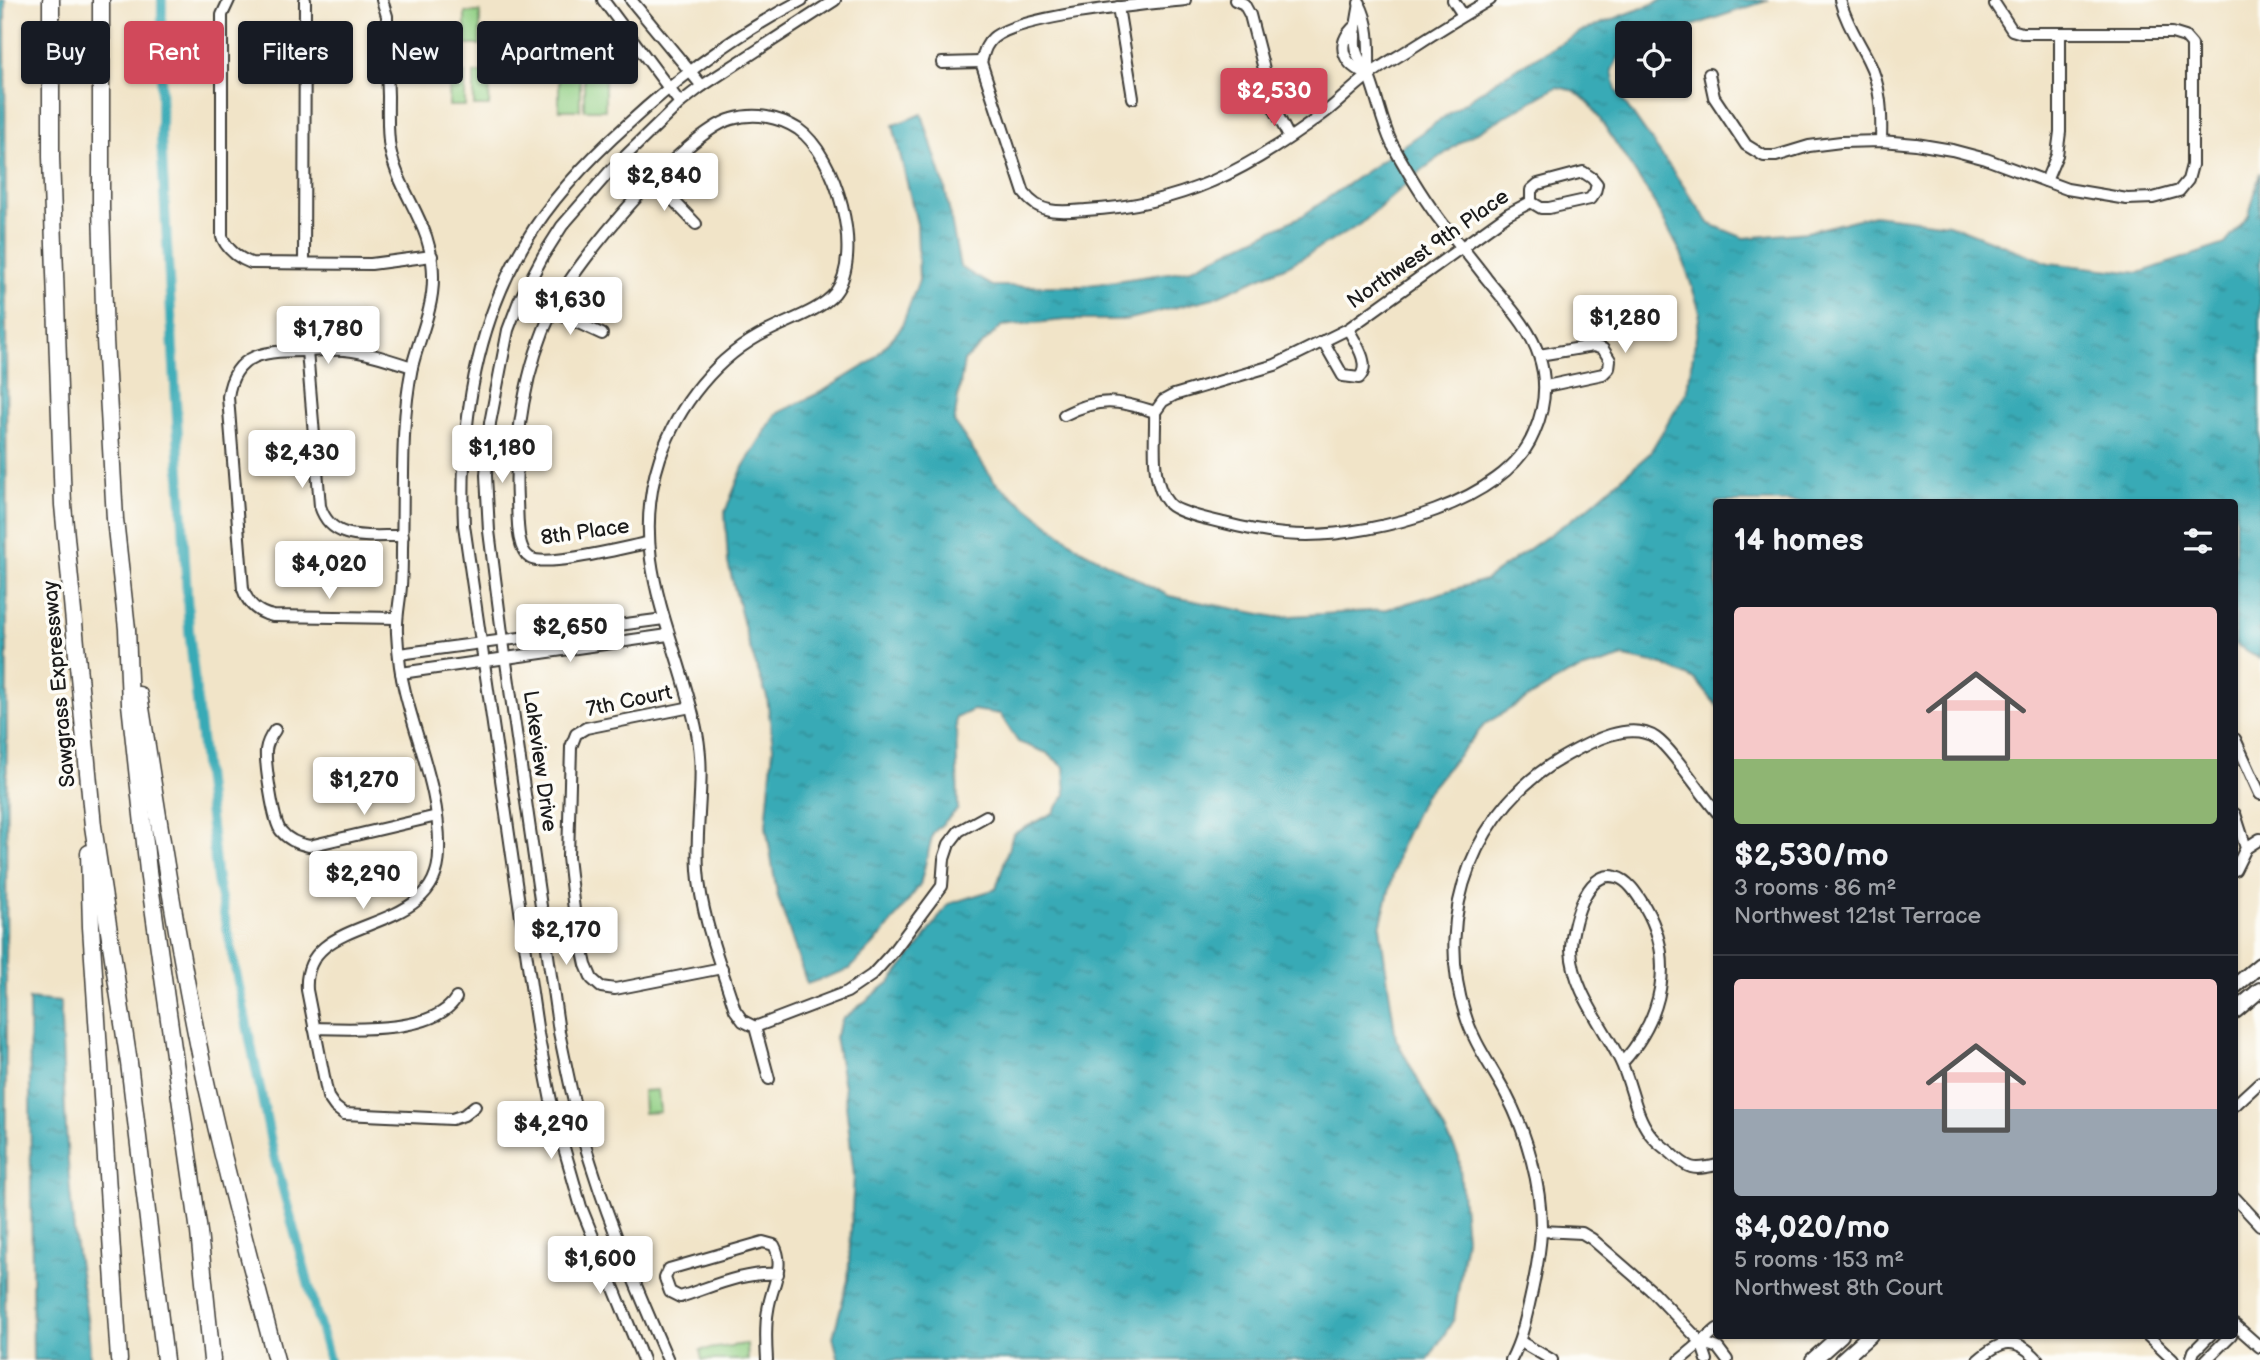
<!DOCTYPE html>
<html lang="en">
<head>
<meta charset="utf-8">
<style>
  :root { --surface:#171b24; --page:#20242c; --text:#f1f3f6; --muted:#9ea1a6; --line:#363941; --accent:#d1495b }
  body { margin:0; font-family:"Balsamiq Sans",sans-serif; background:var(--page); color:var(--text); height:100vh; display:flex; flex-direction:column; font-size:26px; white-space:nowrap }
  * { box-sizing:border-box; margin:0 }
  p { font-size:23px; color:var(--muted) }
  .icon { flex:none; width:38px; height:38px; fill:none; stroke:currentColor; stroke-width:2; stroke-linecap:round; stroke-linejoin:round }
  .map { position:relative; flex:1; overflow:hidden }
  .details { position:absolute; left:1713px; top:499px; width:525px; height:840px; display:flex; flex-direction:column; background:var(--surface); border-radius:7px; box-shadow:0 2px 5px #0004 }
  .details>* { flex:none }
  .banner { position:absolute; left:21px; top:21px; width:665px; height:63px; display:flex; gap:14px }
  .buttons { position:absolute; left:1615px; top:21px; display:grid; gap:14px }
  .buttons a { display:grid; place-items:center; width:77px; height:77px; border-radius:7px; background:var(--surface); box-shadow:0 2px 5px #0004; font-size:35px }
  .price { position:absolute; translate:-50% -60px; padding:0 16px; border-radius:7px; background:#fff; color:#222; font-size:23px; line-height:46px; filter:drop-shadow(0 2px 4px #0008) }
  .price::after { content:''; position:absolute; left:50%; top:42px; width:21px; height:16px; margin-left:-10px; background:inherit; clip-path:polygon(0 0,100% 0,50% 100%) }
  .price.on { background:var(--accent); color:#fff }
  ul { padding:0; list-style:none }
  li { display:grid; align-content:center; gap:14px; height:371px; padding:0 21px }
  li+li { border-top:2px solid var(--line) }
  li span { display:grid; place-items:center; height:217px; border-radius:7px; color:#555 }
  li>.icon { margin-inline-start:auto }
  span .icon { width:126px; height:126px; fill:#fffc; stroke-width:1 }
  li b { font-size:30px }
  h2 { display:flex; justify-content:space-between; align-items:center; height:84px; padding:0 21px; font-size:30px }
  .chip { padding:0 24px; border-radius:7px; background:var(--surface); box-shadow:0 2px 5px #0004; font-size:24px; line-height:63px }
  .chip.on { background:var(--accent); color:#fff }
  .map>svg:first-child { display:block }
  .garden { fill:#91cf84; stroke:#567650; stroke-width:2 }
  .water { fill:url(#water-ripples); stroke:#2a6369; stroke-width:2; fill-rule:evenodd }
  .lines { fill:none; stroke-linecap:round; stroke-linejoin:round }
  .canal { stroke:#39aab6; stroke-width:10 }
  .minor-casing { stroke:#3c3a36; stroke-width:14 }
  .major-casing { stroke:#3c3a36; stroke-width:18 }
  .highway-casing { stroke:#3c3a36; stroke-width:19 }
  .minor { stroke:#fff; stroke-width:10 }
  .major { stroke:#fff; stroke-width:14 }
  .highway { stroke:#fff; stroke-width:16 }
  .labels { text-anchor:middle; dominant-baseline:central; stroke-width:7; stroke-linejoin:round; paint-order:stroke }
  .street-label { font-size:21px; fill:#1c1c1c; stroke:#fdfcf7 }
</style>
</head>
<body>
<div class="map">
<svg width="2260" height="1360" viewBox="0 0 2260 1360">
  <defs>
    <pattern id="water-ripples" width="26" height="14" patternUnits="userSpaceOnUse" patternTransform="scale(1.75)"><rect width="26" height="14" fill="#39aab6"/><path d="M2 4q2-2 4 0t4 0M15 11q2-2 4 0t4 0" fill="none" stroke="#2f8a93"/></pattern>
  </defs>
  <rect width="100%" height="100%" fill="#fdfcf7"/>
  <filter id="ink" filterUnits="userSpaceOnUse"><feTurbulence type="fractalNoise" baseFrequency=".0143" numOctaves="2"/><feDisplacementMap in="SourceGraphic" scale="14" xChannelSelector="R" yChannelSelector="G"/><feConvolveMatrix kernelMatrix="1 2 1 2 8 2 1 2 1" color-interpolation-filters="sRGB"/></filter>
  <filter id="wash" filterUnits="userSpaceOnUse"><feTurbulence type="fractalNoise" baseFrequency=".00686" numOctaves="4" result="noise"/><feDisplacementMap in="SourceGraphic" scale="28" xChannelSelector="R" yChannelSelector="G"/><feGaussianBlur stdDeviation="1.57" result="paint"/><feColorMatrix in="noise" values="0 0 0 0 0 0 0 0 0 0 0 0 0 0 0 0 0 1.4 0 .05"/><feComposite in="paint" operator="in"/></filter>
  <g filter="url(#wash)">
    <rect width="100%" height="100%" fill="#f1e4c8"/>
    <g class="garden">
      <rect x="465" y="12" width="15" height="33"/>
      <rect x="559" y="70" width="21" height="40"/>
      <rect x="584" y="70" width="21" height="40"/>
      <path d="M 450,73 L 465,73 L 465,106 L 449,106 Z"/>
      <path d="M 474,73 L 490,73 L 489,106 L 474,106 Z"/>
      <path d="M 658,1090 L 660,1112 L 644,1113 L 643,1091 Z"/>
      <path d="M 747,1344 L 748,1360 L 702,1360 L 700,1350 Z"/>
    </g>
    <g class="water">
      <path d="M 0,0 L 5,0 L 7,639 L 5,1360 L 0,1360 Z"/>
      <path d="M 1663,0 L 1769,0 L 1671,33 L 1628,33 L 1627,53 L 1619,57 L 1612,70 L 1616,90 L 1710,224 L 1744,238 L 1807,232 L 1874,215 L 1949,224 L 2049,263 L 2139,273 L 2225,244 L 2249,215 L 2260,172 L 2260,659 L 2235,644 L 2235,502 L 1717,502 L 1717,706 L 1696,680 L 1663,665 L 1624,657 L 1568,674 L 1485,724 L 1423,797 L 1400,847 L 1380,927 L 1396,1039 L 1459,1157 L 1466,1238 L 1454,1319 L 1428,1360 L 839,1360 L 833,1337 L 848,1280 L 854,1176 L 844,1087 L 835,1037 L 843,1019 L 891,981 L 922,942 L 948,904 L 996,889 L 1013,834 L 1053,813 L 1066,794 L 1064,767 L 1047,753 L 1018,742 L 1000,714 L 973,710 L 956,718 L 958,809 L 933,833 L 920,885 L 883,934 L 850,969 L 807,984 L 777,894 L 766,826 L 773,747 L 767,697 L 749,645 L 728,563 L 725,512 L 743,467 L 776,414 L 823,391 L 872,361 L 901,328 L 919,280 L 917,224 L 893,125 L 922,114 L 945,188 L 960,267 L 992,286 L 1082,286 L 1188,270 L 1302,216 L 1500,78 L 1582,31 ZM 1557,87 L 1575,91 L 1590,104 L 1651,197 L 1681,253 L 1700,312 L 1687,391 L 1649,454 L 1586,509 L 1485,580 L 1384,610 L 1276,617 L 1169,596 L 1080,549 L 995,482 L 954,422 L 964,361 L 1002,326 L 1066,320 L 1126,320 L 1213,298 L 1289,265 L 1361,224 L 1422,170 L 1465,139 Z"/>
      <path d="M 29,999 L 60,1002 C 64,1075 65,1149 73,1222 C 77,1267 90,1315 90,1360 L 33,1360 Z"/>
    </g>
    <g class="lines">
      <path class="canal" d="M 162,0 L 161,138 L 189,630 L 217,880 L 274,1156 L 329,1360"/>
    </g>
  </g>
  <g filter="url(#ink)">
    <g class="lines">
      <g class="minor-casing">
        <g id="minor">
          <path d="M 229,0 L 222,15 L 222,237 C 228,251 238,258 251,263 L 371,264 L 432,256"/>
          <path d="M 382,0 L 387,16 C 387,42 387,69 388,96 C 388,113 387,132 390,149 C 400,197 434,225 433,279 C 433,310 419,338 412,367 C 400,427 404,488 402,548 C 402,561 402,573 401,586 C 400,602 396,617 397,633 C 398,653 400,673 405,692 C 418,745 441,796 439,853 C 438,941 301,909 307,990 L 328,1097 L 335,1107 L 344,1114 L 452,1119 L 464,1115 L 475,1106"/>
          <path d="M 603,0 L 680,103"/>
          <path d="M 631,0 L 702,86"/>
          <path d="M 1235,0 L 1244,4 L 1250,15 L 1274,108 L 1289,137"/>
          <path d="M 1453,0 L 1463,15"/>
          <path d="M 1840,0 C 1846,23 1858,40 1868,60 C 1881,85 1882,113 1881,141"/>
          <path d="M 1359,3 C 1371,25 1369,50 1369,75"/>
          <path d="M 1118,7 L 1133,98"/>
          <path d="M 1356,25 C 1333,45 1344,66 1369,75"/>
          <path d="M 981,62 L 1024,193 C 1040,215 1061,212 1086,210 C 1182,205 1248,170 1323,114 C 1339,102 1352,88 1368,76 C 1382,65 1398,57 1413,47 C 1438,31 1463,15 1490,0"/>
          <path d="M 981,62 C 984,53 985,45 993,38 C 1020,15 1146,4 1185,0"/>
          <path d="M 942,63 L 981,62"/>
          <path d="M 1709,74 L 1714,97 L 1746,145 L 1764,156 L 1776,156 L 1809,146 L 1841,142 L 1881,141 L 1916,144 L 1952,150 L 1986,159 L 2067,189 L 2127,199 L 2153,198 L 2179,191 L 2188,180 L 2192,165 L 2192,45 L 2185,37 L 2172,33 L 2022,33 L 2012,30 L 1995,4"/>
          <path d="M 654,180 L 696,224"/>
          <path d="M 2046,181 L 2057,155 L 2060,132 L 2060,33"/>
          <path d="M 304,263 L 305,0"/>
          <path d="M 552,311 L 602,334"/>
          <path d="M 1323,341 L 1343,376 L 1359,378 C 1372,365 1355,342 1348,329"/>
          <path d="M 307,351 L 320,506 C 332,544 370,535 403,536"/>
          <path d="M 1539,355 L 1593,346 L 1603,349 L 1610,360 L 1609,368 L 1603,374 L 1546,386"/>
          <path d="M 1155,412 C 1156,440 1149,481 1169,504 C 1178,513 1211,520 1224,523 C 1251,530 1279,535 1307,535 C 1375,535 1506,503 1534,433 C 1545,408 1548,383 1539,356 C 1530,327 1505,302 1486,278 C 1472,259 1457,242 1443,224 C 1424,200 1407,171 1392,144 C 1382,123 1378,100 1370,79 C 1366,67 1356,59 1355,45 C 1354,31 1358,17 1360,3"/>
          <path d="M 1064,415 C 1099,397 1118,400 1155,412 L 1163,401 L 1174,395 L 1275,365 L 1348,329 L 1508,214 L 1531,202 L 1531,190 L 1538,184 L 1583,172 L 1592,178 L 1597,184 L 1595,192 L 1590,199 L 1549,208 L 1541,208 L 1531,202"/>
          <path d="M 647,543 C 626,547 546,568 530,558 C 516,549 518,517 517,501 C 514,437 525,367 553,309 C 574,263 685,132 732,119 C 755,112 779,117 798,129 C 836,155 865,254 835,293 C 820,311 789,320 768,331 C 717,356 678,405 660,458 C 626,561 678,636 697,733 C 706,777 695,824 698,870 C 701,917 721,965 735,1010 L 743,1021 L 755,1027 L 769,1079"/>
          <path d="M 397,618 L 273,616 C 257,613 248,604 243,589 L 228,397 C 234,351 268,351 306,351 C 318,351 331,349 344,350 C 367,352 390,360 412,367"/>
          <path d="M 399,654 L 664,619"/>
          <path d="M 401,673 L 668,635"/>
          <path d="M 691,707 L 586,728 L 576,734 L 571,747 L 568,857 L 574,910 L 586,965 L 592,979 L 601,987 L 615,989 L 722,968"/>
          <path d="M 275,730 C 270,737 267,742 266,750 C 265,763 273,822 281,831 C 288,840 298,844 309,846 L 437,816"/>
          <path d="M 2235,739 L 2260,794"/>
          <path d="M 2235,814 L 2246,848 L 2235,870"/>
          <path d="M 2246,848 L 2260,839"/>
          <path d="M 755,1027 L 847,992 L 872,975 L 892,953 L 942,886 L 944,859 L 949,844 L 959,831 L 986,816"/>
          <path d="M 314,1028 C 352,1029 435,1034 456,998"/>
          <path d="M 1622,1063 C 1662,1019 1676,960 1645,907 C 1638,896 1629,880 1616,877 C 1585,868 1571,929 1571,950 C 1573,991 1603,1025 1620,1060 C 1632,1084 1634,1113 1650,1134 C 1655,1141 1663,1147 1670,1152 C 1688,1169 1693,1171 1717,1165"/>
          <path d="M 2235,1105 L 2260,1082"/>
          <path d="M 2235,1198 L 2260,1225"/>
          <path d="M 1541,1231 L 1582,1233 L 1592,1239 L 1653,1292 L 1701,1342 L 1718,1348 L 1727,1360"/>
          <path d="M 2235,1325 L 2260,1347"/>
          <path d="M 2147,1335 L 2173,1360"/>
          <path d="M 1521,1342 L 1552,1360"/>
          <path d="M 1701,1342 L 1707,1360"/>
          <path d="M 643,1360 L 581,1207 L 552,1106 L 538,1034 L 464,525 C 460,427 474,328 525,243 C 552,197 590,158 629,123 C 682,74 738,33 802,0"/>
          <path d="M 668,1360 C 640,1296 612,1231 591,1164 C 577,1121 568,1076 559,1032 L 503,641 L 489,531 L 486,475 L 490,423 L 508,330 L 519,301 L 543,256 L 562,226 L 610,171 L 680,103 L 702,86 L 835,0"/>
          <path d="M 767,1360 C 766,1344 765,1326 768,1310 C 771,1287 786,1267 774,1245 L 763,1242 L 669,1269 L 665,1278 L 670,1292 L 680,1297 C 711,1287 744,1271 778,1274"/>
          <path d="M 1511,1360 C 1521,1341 1525,1322 1530,1300 C 1535,1278 1540,1254 1541,1232 C 1542,1186 1527,1134 1506,1094 C 1492,1067 1474,1044 1465,1014 C 1433,915 1475,805 1567,755 C 1590,742 1630,720 1656,738 C 1673,750 1700,793 1717,812"/>
          <path d="M 1680,1360 L 1717,1329"/>
          <path d="M 1978,1360 C 2002,1339 2016,1336 2038,1360"/>
          <path d="M 2191,1360 L 2194,1351 L 2210,1335"/>
          <path d="M 2206,1360 L 2231,1335"/>
        </g>
      </g>
      <g class="major-casing">
        <g id="major">
          <path d="M 2235,986 L 2260,965"/>
          <path d="M 2235,1011 L 2260,990"/>
          <path d="M 1813,1360 L 1841,1335"/>
          <path d="M 1842,1360 L 1870,1335"/>
        </g>
      </g>
      <g class="highway-casing">
        <g id="highway">
          <path d="M 51,0 L 51,157 L 63,505 L 93,826 L 129,1063 L 165,1360"/>
          <path d="M 101,0 L 101,208 L 105,340 L 115,519 L 127,629 L 130,704 L 148,871 L 199,1232 L 212,1360"/>
          <path d="M 139,695 C 159,824 179,954 206,1082 C 226,1175 252,1268 276,1360"/>
          <path d="M 89,853 L 91,927 L 119,1360"/>
        </g>
      </g>
      <use href="#minor" class="minor"/>
      <use href="#major" class="major"/>
      <use href="#highway" class="highway"/>
    </g>
  </g>
  <g class="labels">
    <g class="street-label">
      <text transform="translate(1428 249) rotate(-35)">Northwest 9th Place</text>
      <text transform="translate(585 532) rotate(-8)">8th Place</text>
      <text transform="translate(59 684) rotate(-95)">Sawgrass Expressway</text>
      <text transform="translate(629 701) rotate(-12)">7th Court</text>
      <text transform="translate(540 761) rotate(82)">Lakeview Drive</text>
    </g>
  </g>
</svg>
<div class="buttons">
<a><svg class="icon" aria-label="locate" viewBox="0 0 24 24"><circle cx="12" cy="12" r="6"/><path d="M12 2v4M12 18v4M2 12h4M18 12h4"/></svg></a>
</div>
<b class="price on" style="left:1274px;top:128px">$2,530</b>
<b class="price" style="left:664px;top:213px">$2,840</b>
<b class="price" style="left:570px;top:337px">$1,630</b>
<b class="price" style="left:1625px;top:355px">$1,280</b>
<b class="price" style="left:328px;top:366px">$1,780</b>
<b class="price" style="left:502px;top:485px">$1,180</b>
<b class="price" style="left:302px;top:490px">$2,430</b>
<b class="price" style="left:329px;top:601px">$4,020</b>
<b class="price" style="left:570px;top:664px">$2,650</b>
<b class="price" style="left:364px;top:817px">$1,270</b>
<b class="price" style="left:363px;top:911px">$2,290</b>
<b class="price" style="left:566px;top:967px">$2,170</b>
<b class="price" style="left:551px;top:1161px">$4,290</b>
<b class="price" style="left:600px;top:1296px">$1,600</b>
<div class="banner">
<a class="chip">Buy</a>
<a class="chip on">Rent</a>
<a class="chip">Filters</a>
<a class="chip">New</a>
<a class="chip">Apartment</a>
</div>
<section class="details">
<h2>14 homes<svg class="icon" aria-label="filters" viewBox="0 0 24 24"><path d="M4 7h16M4 17h16"/><circle cx="9" cy="7" r="2"/><circle cx="15" cy="17" r="2"/></svg></h2>
<ul>
<li><span style="background:linear-gradient(#f6c9c9 70%,#8fb573 0)"><svg class="icon" aria-label="home" viewBox="0 0 24 24"><path d="M3 11l9-7 9 7M6 9v11h12V9"/></svg></span><div><b>$2,530/mo</b><p>3 rooms · 86 m²</p><p>Northwest 121st Terrace</p></div></li>
<li><span style="background:linear-gradient(#f6c9c9 60%,#9aa5b1 0)"><svg class="icon" aria-label="home" viewBox="0 0 24 24"><path d="M3 11l9-7 9 7M6 9v11h12V9"/></svg></span><div><b>$4,020/mo</b><p>5 rooms · 153 m²</p><p>Northwest 8th Court</p></div></li>
</ul>
</section>
</div>
</body>
</html>
